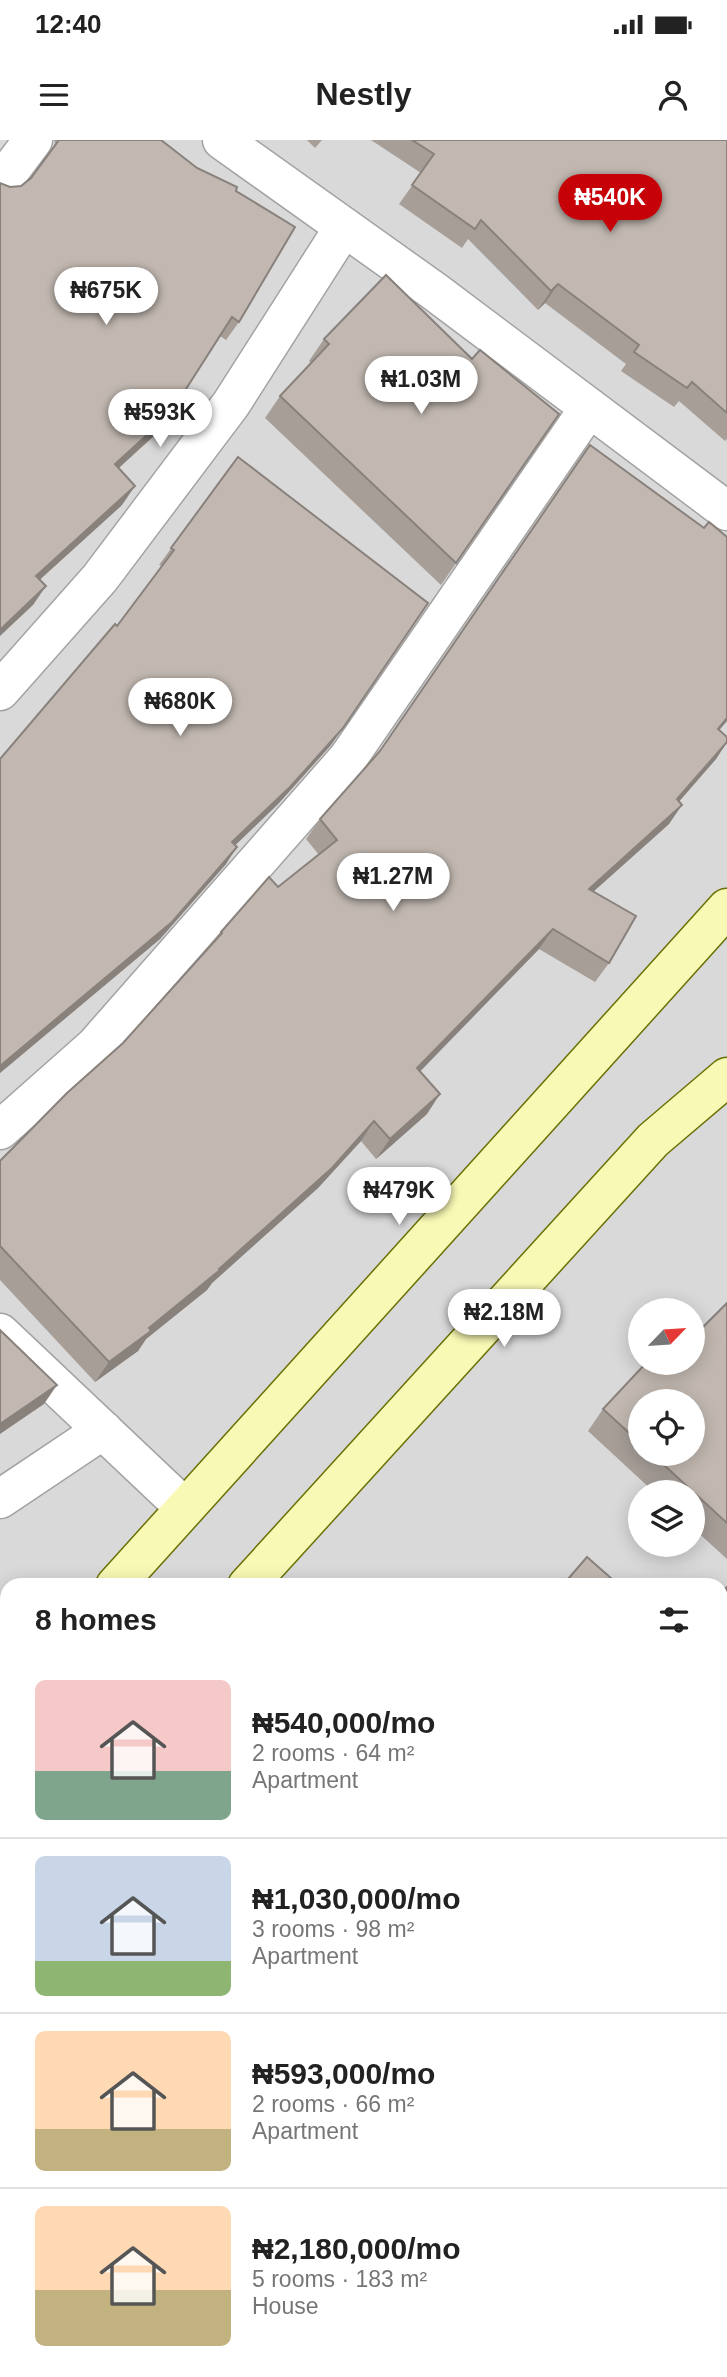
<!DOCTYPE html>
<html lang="en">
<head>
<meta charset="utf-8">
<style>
  :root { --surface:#fff; --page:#f2f2f2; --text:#222; --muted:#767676; --line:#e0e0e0; --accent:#c70108 }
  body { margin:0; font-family:Arial,sans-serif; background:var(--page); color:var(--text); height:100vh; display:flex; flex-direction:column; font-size:26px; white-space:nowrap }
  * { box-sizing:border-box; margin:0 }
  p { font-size:23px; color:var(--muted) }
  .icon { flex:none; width:38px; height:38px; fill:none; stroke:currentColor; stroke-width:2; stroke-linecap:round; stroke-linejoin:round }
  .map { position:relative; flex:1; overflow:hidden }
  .side { position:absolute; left:0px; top:1438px; width:728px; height:800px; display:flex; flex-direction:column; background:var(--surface); border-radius:21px 21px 0 0; box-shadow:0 4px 18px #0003 }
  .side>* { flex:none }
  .needle { width:46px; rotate:65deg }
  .tools { position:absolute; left:628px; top:1158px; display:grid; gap:14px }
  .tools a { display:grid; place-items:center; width:77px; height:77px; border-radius:50%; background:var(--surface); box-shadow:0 4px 18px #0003; font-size:35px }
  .price { position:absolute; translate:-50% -60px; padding:0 16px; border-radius:24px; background:#fff; color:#222; font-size:23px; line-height:46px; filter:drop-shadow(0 2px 4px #0008) }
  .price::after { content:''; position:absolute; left:50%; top:42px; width:21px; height:16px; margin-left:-10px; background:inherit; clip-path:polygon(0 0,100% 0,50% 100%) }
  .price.active { background:var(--accent); color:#fff }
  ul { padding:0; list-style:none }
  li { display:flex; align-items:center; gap:21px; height:175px; padding:0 35px }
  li+li { border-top:2px solid var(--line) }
  li span { display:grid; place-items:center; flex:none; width:196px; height:140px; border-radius:10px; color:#555 }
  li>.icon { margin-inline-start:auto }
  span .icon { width:84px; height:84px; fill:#fffc; stroke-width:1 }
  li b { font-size:30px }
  h2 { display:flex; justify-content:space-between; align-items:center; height:84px; padding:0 35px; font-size:30px }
  .status { display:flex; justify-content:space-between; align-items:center; height:49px; padding:0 35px; background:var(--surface); direction:ltr }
  .status svg { height:19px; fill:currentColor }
  header { display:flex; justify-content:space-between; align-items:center; height:91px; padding:0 35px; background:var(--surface); font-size:32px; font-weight:700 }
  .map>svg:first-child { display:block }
  .residential { fill:#dad9d9; fill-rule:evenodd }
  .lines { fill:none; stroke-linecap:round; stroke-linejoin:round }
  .street-casing { stroke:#a3a3a3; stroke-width:41 }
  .secondary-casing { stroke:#697105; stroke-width:41 }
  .street { stroke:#fff; stroke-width:38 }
  .secondary { stroke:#f8f9b4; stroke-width:38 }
  .wall { fill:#a79e98; fill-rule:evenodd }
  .shaded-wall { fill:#88817c }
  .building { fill:#c2b8b1; stroke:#88817c; stroke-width:2 }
</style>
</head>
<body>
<div class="status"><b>12:40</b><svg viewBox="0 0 49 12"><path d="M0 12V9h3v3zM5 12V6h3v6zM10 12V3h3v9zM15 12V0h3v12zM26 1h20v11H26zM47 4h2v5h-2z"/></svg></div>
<header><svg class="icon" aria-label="menu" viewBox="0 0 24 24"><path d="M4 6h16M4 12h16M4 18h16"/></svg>Nestly<svg class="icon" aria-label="person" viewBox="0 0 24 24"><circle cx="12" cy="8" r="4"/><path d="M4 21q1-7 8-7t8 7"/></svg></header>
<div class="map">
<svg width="727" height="2237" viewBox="0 0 727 2237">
  <rect width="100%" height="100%" fill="#eee9e2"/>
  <path class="residential" d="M 0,0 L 727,0 L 727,2237 L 0,2237 ZM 640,1171 L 693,1171 L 693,1223 L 640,1223 ZM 640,1262 L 693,1262 L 693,1314 L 640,1314 ZM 640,1353 L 693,1353 L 693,1405 L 640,1405 ZM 7,1446 L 721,1446 L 721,2231 L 7,2231 Z"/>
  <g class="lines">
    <g class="street-casing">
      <g id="street">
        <path d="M 222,0 L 434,151 L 727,371"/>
        <path d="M 0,44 L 33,0"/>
        <path d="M 0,551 L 100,438 L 231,264 L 344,87"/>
        <path d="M 0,990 L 95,906 L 348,618 L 589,268"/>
        <path d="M 0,1193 L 185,1368"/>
        <path d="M 0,1359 L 103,1290"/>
      </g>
    </g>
    <g class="secondary-casing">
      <g id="secondary">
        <path d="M 115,1446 L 727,768"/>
        <path d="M 247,1446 L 653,1000 L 727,937"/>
        <path d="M 0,1561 L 7,1555"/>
        <path d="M 0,1743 L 7,1724"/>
        <path d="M 0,1909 L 7,1915"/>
        <path d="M 366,2231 L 373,2237"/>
        <path d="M 499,2231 L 505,2237"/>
      </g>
    </g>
    <use href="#street" class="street"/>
    <use href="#secondary" class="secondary"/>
  </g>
  <g class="wall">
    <path d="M 54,0 L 161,0 L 197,28 L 236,51 L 239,182 L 226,200 L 220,196 L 157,293 L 119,328 L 122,365 L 39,440 L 33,465 L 10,47 L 21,46 L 31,38 L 52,10 L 55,3 Z"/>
    <path d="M 307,0 L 322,0 L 315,8 Z"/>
    <path d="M 371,0 L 727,0 L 727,299 L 725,301 L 679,261 L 674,267 L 621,231 L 626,224 L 545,163 L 538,170 L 468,99 L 462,108 L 399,64 L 421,33 Z"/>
    <path d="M 324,199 L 472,219 L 559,274 L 441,445 L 265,278 L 280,256 L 311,223 L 309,221 Z"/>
    <path d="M 238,317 L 331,605 L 278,664 L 235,705 L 226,724 L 160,799 L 0,933 L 0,619 L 117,486 L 162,426 L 159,425 Z"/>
    <path d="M 704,388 L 727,397 L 727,581 L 719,590 L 727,602 L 716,619 L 679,661 L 669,684 L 594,751 L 609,823 L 595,842 L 539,809 L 420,931 L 427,974 L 376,1019 L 361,1001 L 318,1048 L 212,1143 L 207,1150 L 146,1199 L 138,1211 L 95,1242 L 0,1140 L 0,1021 L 123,903 L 212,805 L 221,792 L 319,715 L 306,699 L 320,679 Z"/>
    <path d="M 727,1163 L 727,1419 L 693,1388 L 693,1353 L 655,1353 L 588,1291 L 603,1269 L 693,1223 ZM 640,1262 L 693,1314 L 640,1314 Z"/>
    <path d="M 727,1447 L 727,1560 L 721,1554 L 721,1452 Z"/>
    <path d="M 727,1904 L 727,1995 L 721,1992 L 721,1913 Z"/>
  </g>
  <g class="shaded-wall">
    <path d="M 558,144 L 545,163 L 538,170 L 551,151 Z"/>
    <path d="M 170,274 L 157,293 L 102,343 L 115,324 Z"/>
    <path d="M 135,346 L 122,365 L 23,455 L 36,436 Z"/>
    <path d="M 46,446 L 33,465 L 0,496 L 0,490 Z"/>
    <path d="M 727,578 L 727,581 L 704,608 L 718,589 Z"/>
    <path d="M 343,588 L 331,605 L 278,664 L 221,719 L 232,702 Z"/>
    <path d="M 727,602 L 716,619 L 664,679 L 677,659 Z"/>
    <path d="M 682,665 L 669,684 L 575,768 L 589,749 Z"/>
    <path d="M 237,707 L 226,724 L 160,799 L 0,933 L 0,926 Z"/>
    <path d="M 553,789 L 539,809 L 404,948 L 417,928 Z"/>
    <path d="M 440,954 L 427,974 L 376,1019 L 390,999 Z"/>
    <path d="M 374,981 L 361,1001 L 318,1048 L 212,1143 L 207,1150 L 146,1199 L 138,1211 L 95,1242 L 109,1222 L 219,1129 Z"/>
    <path d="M 57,1245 L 44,1264 L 0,1294 L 0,1284 Z"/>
  </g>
  <g class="building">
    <path d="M 59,0 L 161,0 L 197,28 L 237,47 L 236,51 L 295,87 L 239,182 L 232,177 L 170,274 L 115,324 L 135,346 L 36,436 L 46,446 L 0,490 L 0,43 L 10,47 L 21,46 L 31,38 Z"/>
    <path d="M 412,0 L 727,0 L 727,273 L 692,242 L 687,248 L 634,212 L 639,205 L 558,144 L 551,151 L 481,80 L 475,89 L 412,45 L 434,14 Z"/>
    <path d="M 386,135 L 472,219 L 480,210 L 559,274 L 456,423 L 280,256 L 329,204 L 324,199 Z"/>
    <path d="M 590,305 L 704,388 L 709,382 L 727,397 L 727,578 L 718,589 L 727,597 L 727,602 L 677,659 L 682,665 L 589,749 L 636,776 L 609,823 L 553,789 L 417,928 L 440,954 L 390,999 L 374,981 L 332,1028 L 219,1129 L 220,1130 L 149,1188 L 151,1191 L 109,1222 L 0,1106 L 0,1021 L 67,953 L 123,903 L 222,793 L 221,792 L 269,737 L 278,747 L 337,700 L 320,679 L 380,611 Z"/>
    <path d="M 238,317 L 428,463 L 343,588 L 290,647 L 232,702 L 237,707 L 172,782 L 0,926 L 0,619 L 115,484 L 117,486 L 174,410 L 171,408 Z"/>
    <path d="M 727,1163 L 727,1383 L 652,1314 L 693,1314 L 693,1262 L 640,1262 L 640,1303 L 603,1269 L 646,1223 L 693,1223 L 693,1197 Z"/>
    <path d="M 0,1190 L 57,1245 L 0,1284 Z"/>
    <path d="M 587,1417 L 620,1446 L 562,1446 Z"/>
    <path d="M 727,1447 L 727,1522 L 721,1516 L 721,1452 Z"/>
    <path d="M 727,1906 L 727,1963 L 721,1959 L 721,1915 Z"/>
    <path d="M 0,2128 L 7,2134 L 7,2231 L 63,2231 L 58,2237 L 0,2237 Z"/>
  </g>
</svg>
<div class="tools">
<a><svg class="needle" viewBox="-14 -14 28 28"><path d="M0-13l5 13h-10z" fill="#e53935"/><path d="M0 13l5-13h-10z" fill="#767676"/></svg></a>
<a><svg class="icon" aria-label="locate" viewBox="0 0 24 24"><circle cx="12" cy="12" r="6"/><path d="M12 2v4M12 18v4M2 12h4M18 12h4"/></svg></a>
<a><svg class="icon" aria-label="layers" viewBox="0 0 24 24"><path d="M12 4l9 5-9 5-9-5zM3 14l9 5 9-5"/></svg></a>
</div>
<b class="price active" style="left:610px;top:94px">₦540K</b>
<b class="price" style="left:106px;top:187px">₦675K</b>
<b class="price" style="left:421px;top:276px">₦1.03M</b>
<b class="price" style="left:160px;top:309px">₦593K</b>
<b class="price" style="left:180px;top:598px">₦680K</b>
<b class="price" style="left:393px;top:773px">₦1.27M</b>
<b class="price" style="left:399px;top:1087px">₦479K</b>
<b class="price" style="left:504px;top:1209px">₦2.18M</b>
<section class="side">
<h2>8 homes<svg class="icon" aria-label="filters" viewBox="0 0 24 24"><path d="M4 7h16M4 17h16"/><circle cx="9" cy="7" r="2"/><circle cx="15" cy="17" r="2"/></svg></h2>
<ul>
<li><span style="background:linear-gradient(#f6c9c9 65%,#7fa58c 0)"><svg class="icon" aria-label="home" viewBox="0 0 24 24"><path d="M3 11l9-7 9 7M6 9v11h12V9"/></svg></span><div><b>₦540,000/mo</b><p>2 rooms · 64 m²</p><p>Apartment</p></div></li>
<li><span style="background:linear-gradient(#c9d6e8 75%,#8fb573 0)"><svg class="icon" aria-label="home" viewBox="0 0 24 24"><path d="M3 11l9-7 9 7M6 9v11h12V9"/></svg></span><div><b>₦1,030,000/mo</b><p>3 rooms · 98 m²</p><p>Apartment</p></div></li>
<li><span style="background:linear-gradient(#ffd9b3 70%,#c2b280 0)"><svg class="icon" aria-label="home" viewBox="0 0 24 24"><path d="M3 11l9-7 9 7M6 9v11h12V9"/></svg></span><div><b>₦593,000/mo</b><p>2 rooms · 66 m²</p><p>Apartment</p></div></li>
<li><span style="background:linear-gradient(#ffd9b3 60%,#c2b280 0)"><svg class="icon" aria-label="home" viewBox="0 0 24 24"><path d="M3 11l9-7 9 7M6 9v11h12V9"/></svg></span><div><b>₦2,180,000/mo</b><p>5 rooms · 183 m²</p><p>House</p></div></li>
</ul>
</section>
</div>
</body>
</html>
